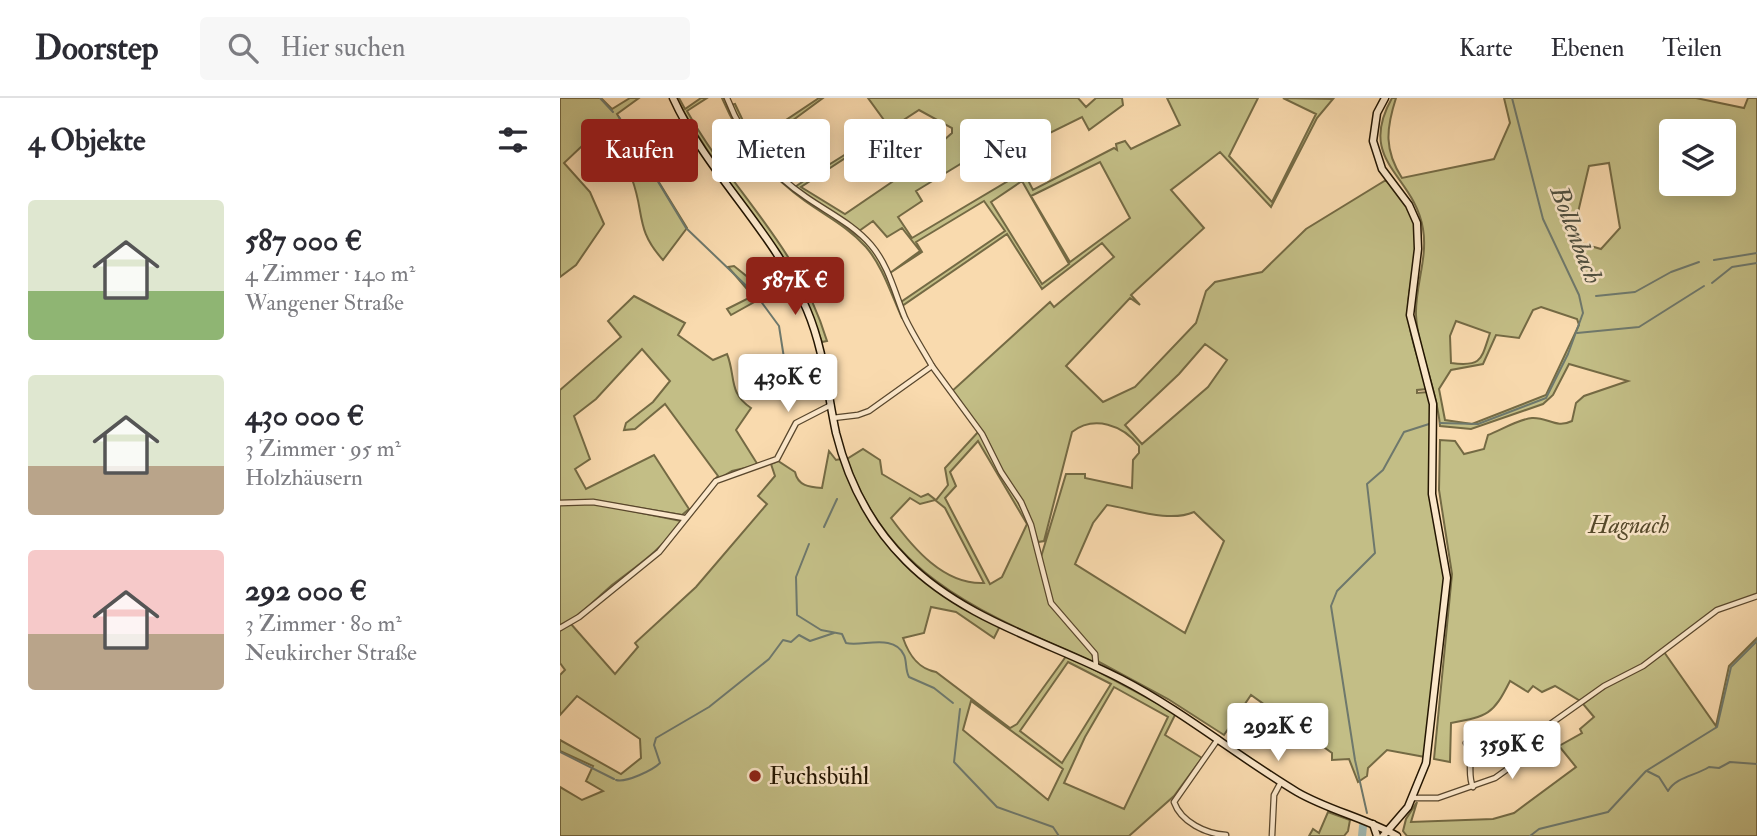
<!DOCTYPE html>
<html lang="de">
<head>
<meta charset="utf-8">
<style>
  :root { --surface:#fff; --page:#f7f7f7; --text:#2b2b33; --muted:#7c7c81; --line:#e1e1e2; --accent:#8f2418 }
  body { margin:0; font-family:"IM FELL Double Pica",serif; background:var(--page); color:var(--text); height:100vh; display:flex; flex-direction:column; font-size:26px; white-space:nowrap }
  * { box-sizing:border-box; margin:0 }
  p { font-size:23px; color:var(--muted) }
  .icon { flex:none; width:38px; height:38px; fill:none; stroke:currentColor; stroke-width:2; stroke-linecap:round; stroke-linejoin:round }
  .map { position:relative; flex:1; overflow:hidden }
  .sheet { display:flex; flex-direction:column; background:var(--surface); width:560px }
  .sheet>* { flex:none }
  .hud { position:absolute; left:21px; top:21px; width:665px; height:63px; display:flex; gap:14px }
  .fabs { position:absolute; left:1099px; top:21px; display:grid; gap:14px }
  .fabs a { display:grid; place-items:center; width:77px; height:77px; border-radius:7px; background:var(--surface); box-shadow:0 4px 18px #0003; font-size:35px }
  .price { position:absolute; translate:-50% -60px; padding:0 16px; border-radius:7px; background:#fff; color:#222; font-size:23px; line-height:46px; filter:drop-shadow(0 2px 4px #0008) }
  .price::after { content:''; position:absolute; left:50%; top:42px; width:21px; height:16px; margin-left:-10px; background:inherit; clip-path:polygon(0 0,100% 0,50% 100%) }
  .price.current { background:var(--accent); color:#fff }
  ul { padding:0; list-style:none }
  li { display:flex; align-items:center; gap:21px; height:175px; padding:0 28px }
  li span { display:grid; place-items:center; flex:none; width:196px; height:140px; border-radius:7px; color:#555 }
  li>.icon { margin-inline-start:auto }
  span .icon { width:84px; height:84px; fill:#fffc; stroke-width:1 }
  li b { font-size:30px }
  h2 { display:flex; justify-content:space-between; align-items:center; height:84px; padding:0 28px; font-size:30px }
  .tag { padding:0 24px; border-radius:7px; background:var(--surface); box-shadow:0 4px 18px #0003; font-size:24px; line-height:63px }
  .tag.current { background:var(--accent); color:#fff }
  header { display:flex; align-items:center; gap:42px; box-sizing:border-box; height:98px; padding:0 35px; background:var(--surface); border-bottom:2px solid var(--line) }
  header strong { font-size:33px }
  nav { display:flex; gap:38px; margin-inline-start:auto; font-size:24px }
  .search { width:490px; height:63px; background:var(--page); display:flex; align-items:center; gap:18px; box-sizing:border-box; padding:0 24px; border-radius:7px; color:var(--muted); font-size:26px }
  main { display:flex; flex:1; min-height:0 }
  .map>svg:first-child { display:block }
  .green { fill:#c3be86; stroke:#746a44; stroke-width:2; fill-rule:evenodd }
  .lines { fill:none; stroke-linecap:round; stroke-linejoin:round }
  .stream { stroke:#6e786c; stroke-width:2 }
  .river { stroke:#a0b9b3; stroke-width:8 }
  .street-casing { stroke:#59472d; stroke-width:7 }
  .secondary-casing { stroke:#241602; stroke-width:9 }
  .street { stroke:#fbe7ca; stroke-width:4.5 }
  .secondary { stroke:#fbe7ca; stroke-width:6 }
  .poi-dot { fill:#8f2418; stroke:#fbe7ca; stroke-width:2.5 }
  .labels { text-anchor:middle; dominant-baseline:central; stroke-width:5; stroke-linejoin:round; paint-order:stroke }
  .park-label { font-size:24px; font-style:italic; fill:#54482a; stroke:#fbe7ca }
  .poi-label { font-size:24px; fill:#241602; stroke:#fbe7ca; text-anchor:start }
  .water-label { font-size:26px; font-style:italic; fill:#4f4f40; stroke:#fbe7ca }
</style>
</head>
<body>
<header>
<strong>Doorstep</strong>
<div class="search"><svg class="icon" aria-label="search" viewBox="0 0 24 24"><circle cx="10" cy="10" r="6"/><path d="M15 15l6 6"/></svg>Hier suchen</div>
<nav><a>Karte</a><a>Ebenen</a><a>Teilen</a></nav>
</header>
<main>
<section class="sheet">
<h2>4 Objekte<svg class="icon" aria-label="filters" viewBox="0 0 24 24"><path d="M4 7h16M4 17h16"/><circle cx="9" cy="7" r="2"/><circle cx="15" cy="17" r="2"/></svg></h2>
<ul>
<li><span style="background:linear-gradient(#dfe7d0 65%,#8fb573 0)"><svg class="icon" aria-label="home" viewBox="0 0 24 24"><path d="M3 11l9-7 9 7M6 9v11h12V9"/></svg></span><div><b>587 000 €</b><p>4 Zimmer · 140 m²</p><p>Wangener Straße</p></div></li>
<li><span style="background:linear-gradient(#dfe7d0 65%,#b9a48a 0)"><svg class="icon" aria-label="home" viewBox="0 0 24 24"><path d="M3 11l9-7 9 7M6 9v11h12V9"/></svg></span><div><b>430 000 €</b><p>3 Zimmer · 95 m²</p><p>Holzhäusern</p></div></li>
<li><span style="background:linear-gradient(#f6c9c9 60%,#b9a48a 0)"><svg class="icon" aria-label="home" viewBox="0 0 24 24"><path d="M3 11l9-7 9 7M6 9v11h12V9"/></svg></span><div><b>292 000 €</b><p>3 Zimmer · 80 m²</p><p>Neukircher Straße</p></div></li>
</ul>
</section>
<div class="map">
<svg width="1197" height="738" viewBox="0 0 1197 738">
  <rect width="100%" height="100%" fill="#f9daae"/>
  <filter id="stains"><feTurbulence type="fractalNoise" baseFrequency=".00286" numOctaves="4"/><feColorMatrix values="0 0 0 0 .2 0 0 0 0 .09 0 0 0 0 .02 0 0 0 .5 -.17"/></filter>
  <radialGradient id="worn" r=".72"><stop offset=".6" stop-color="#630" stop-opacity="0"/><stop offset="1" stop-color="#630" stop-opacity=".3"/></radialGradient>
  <g class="green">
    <path d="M 0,0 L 41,0 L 52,11 L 70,0 L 79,0 L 57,16 L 127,130 L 103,162 C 75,131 85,116 72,81 C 66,64 57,47 49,31 L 23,47 L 4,65 L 30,94 L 44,126 L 16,167 L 0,179 Z"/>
    <path d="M 116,0 L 119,0 L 125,11 L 141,0 L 147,0 L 127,13 C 173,95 238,147 267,243 L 262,244 C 230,152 161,85 116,0 Z"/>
    <path d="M 162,0 L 165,0 L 190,50 L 208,69 L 307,145 L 322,164 L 345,221 L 342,220 C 331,196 323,169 306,149 C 288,129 266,118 245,103 C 206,75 181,44 162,0 Z"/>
    <path d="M 259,0 L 263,0 L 221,31 L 262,71 L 329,29 L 308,0 L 518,0 L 526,9 L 536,0 L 562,0 L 563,7 L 529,32 L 522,19 L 453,53 L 473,92 L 554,50 L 557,52 L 556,46 L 565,43 L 571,51 L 620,27 L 607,0 L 698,0 L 669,58 L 712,104 L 756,16 L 723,0 L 773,1 L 757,20 L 711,109 L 660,54 L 611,92 L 644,130 L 571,197 L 580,207 L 570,200 L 506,268 L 543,304 L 575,289 L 636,225 L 646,193 L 655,184 L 702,174 L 746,131 L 826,82 C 834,91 844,101 849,112 C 867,143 847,180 848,213 C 849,239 860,265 867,291 L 857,292 L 857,295 L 868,294 L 872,317 L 870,384 L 885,472 L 885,495 L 865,659 L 827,652 L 808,670 L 807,678 L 798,684 L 789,661 L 772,662 L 772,655 L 691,597 L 664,637 L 608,601 L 539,564 L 492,503 L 481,459 L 506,376 L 525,376 L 525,380 L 572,390 L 573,362 L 579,355 L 579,348 C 563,327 534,317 512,334 L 484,443 L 478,444 L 468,414 L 445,378 L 425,337 L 391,294 L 490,204 L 494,209 L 554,159 L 542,145 L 482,191 L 447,136 L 342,208 L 341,204 L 445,133 L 424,103 L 356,144 L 362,154 L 330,175 L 360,153 L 342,130 L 327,139 L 313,123 L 299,133 L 235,89 L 258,73 L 219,32 L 193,48 L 171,7 L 175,6 L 193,44 ZM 359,12 L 392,30 L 392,35 L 351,71 L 285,116 L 241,89 ZM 440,42 L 458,77 L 352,140 L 338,119 L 362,103 L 356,93 ZM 540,64 L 570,120 L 510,164 L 471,98 ZM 462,83 L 509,166 L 482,186 L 431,104 ZM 645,246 L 667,262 L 648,289 L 582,346 L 565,327 L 619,276 ZM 547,407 C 573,411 609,425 634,414 L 664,443 L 625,535 L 515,466 L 533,425 Z"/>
    <path d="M 832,0 L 836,0 C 826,31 824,52 842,80 L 934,61 L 950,25 L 944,0 L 1136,0 L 1184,10 L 1188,0 L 1197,0 L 1197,497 C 1147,509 1124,542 1082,567 C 1061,580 1042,588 1022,604 L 995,588 L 982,594 L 973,588 L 968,594 L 950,583 C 933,617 928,618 891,625 L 890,664 L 874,661 L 892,476 L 879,392 L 880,342 L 895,343 L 904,356 L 924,351 L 928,337 C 941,332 959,321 972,320 C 988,319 996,331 1012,323 L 1016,305 L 1024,298 L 1068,283 L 1009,266 L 993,297 L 983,306 L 911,331 L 880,328 C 877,290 858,254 856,217 C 855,188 868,160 863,131 C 854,76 796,64 832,0 ZM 1111,33 L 1164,33 L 1164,86 L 1111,86 ZM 1049,65 L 1060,130 L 1041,151 L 1017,144 L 1015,127 L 1029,68 ZM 981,209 L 1017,221 L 1019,227 L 986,297 L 912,326 L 885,322 L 879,291 L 891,272 L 923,266 L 936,237 L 959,240 L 973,212 ZM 896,223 L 930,235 C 921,262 922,269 891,265 L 890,238 Z"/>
    <path d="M 174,168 L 200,189 L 205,198 L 171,217 L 167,211 L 193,198 L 168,169 Z"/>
    <path d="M 74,198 L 125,225 L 118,237 L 153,262 L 167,256 C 176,278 168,295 191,310 L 176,332 L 198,367 L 172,373 L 152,385 L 158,378 L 105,306 L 75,331 L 64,332 L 66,325 L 93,304 L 110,283 L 82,251 L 36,301 L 14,318 L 30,361 L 15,371 L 26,391 L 94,357 L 129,411 L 122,417 L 33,402 L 0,403 L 0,292 L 61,239 L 48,223 Z"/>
    <path d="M 419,333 L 471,428 L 490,505 L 531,553 L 535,565 C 428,517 328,482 287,361 L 303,351 L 320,362 L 322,376 L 361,399 L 368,396 L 376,402 L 388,387 L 385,370 ZM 418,343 L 467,426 L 442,479 L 430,486 L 385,400 L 396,388 L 390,374 ZM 350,400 L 360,406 L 375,402 L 385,410 L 424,485 C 384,487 353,450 331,420 Z"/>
    <path d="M 269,353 L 276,362 L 281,361 C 317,456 356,479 440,528 L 434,540 L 396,514 L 371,509 L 364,535 L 343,540 C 349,557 358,571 376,574 L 450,630 L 457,626 L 507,557 L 616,615 L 605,637 L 642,660 L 614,698 L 569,738 L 0,738 L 0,689 L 22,702 L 43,693 L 26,683 L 33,668 L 0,653 L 0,642 L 61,676 L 81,660 L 80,641 L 17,598 L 0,617 L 0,577 L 5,572 L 0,565 L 0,531 L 11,526 L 55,576 L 78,549 L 75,545 L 136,489 L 207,406 L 198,398 L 215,378 L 211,366 L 218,363 L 235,374 C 238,388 249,389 262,390 ZM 508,564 L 551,586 L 502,665 L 460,633 ZM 554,589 L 608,619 L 564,711 L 504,685 L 525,639 ZM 411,603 L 503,671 L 488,702 L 403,632 Z"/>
    <path d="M 33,405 L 121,423 C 103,451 78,467 52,487 C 35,502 20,518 0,529 L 0,406 Z"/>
    <path d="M 1197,540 L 1197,738 L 847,738 L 843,733 L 846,721 L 857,704 L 851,724 L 933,721 L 954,715 L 1016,669 L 999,648 L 1022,635 L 1020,631 L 1034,619 L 1023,606 L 1050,586 L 1104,554 L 1156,628 L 1169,568 Z"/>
    <path d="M 768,714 L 790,722 L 788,733 L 784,738 L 749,738 L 753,731 L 759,735 Z"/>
  </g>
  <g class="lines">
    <g class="stream">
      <path d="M 40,0 L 53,14"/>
      <path d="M 59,19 L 126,130 L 197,198 L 219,228 L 229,292 L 235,302"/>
      <path d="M 1154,162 L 1197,155"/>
      <path d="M 1152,185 L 1172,169 L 1197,165"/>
      <path d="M 1036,198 L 1075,194 L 1111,174 L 1139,164"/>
      <path d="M 1017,235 L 1079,229 L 1144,188"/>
      <path d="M 880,325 L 918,326 L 986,300 L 1008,256 L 1023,215 L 1019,197 L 983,121 L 952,0"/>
      <path d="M 264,429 L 277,401"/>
      <path d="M 249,446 L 236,479 L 237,517 L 261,532 L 282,536 L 286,545 C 302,549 334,535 344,557 C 347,563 345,572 349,579 L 374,590 L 393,605"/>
      <path d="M 400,611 L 394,664 L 437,709 L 493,729 L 499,738"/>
      <path d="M 0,654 L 54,681"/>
      <path d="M 1087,673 L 1099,679 L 1108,693 C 1116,679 1135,678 1149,669 L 1159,670 L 1170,664 L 1197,666"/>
      <path d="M 56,682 C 66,685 93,672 100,665 L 94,647 L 96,640 L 149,609 L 209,561 L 223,542 L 231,544 L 239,537 L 250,543 L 274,535"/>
      <path d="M 807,715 L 795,662 L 771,508 L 777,493 L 815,455 L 807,386 L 823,372 L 844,334 L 869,326"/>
      <path d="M 970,738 L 979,731 L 1048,714 L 1086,673 L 1157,629 L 1171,569 L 1197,543"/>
    </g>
    <path class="river" d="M 802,738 L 803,728"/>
    <g class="street-casing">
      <g id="street">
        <path d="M 167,0 C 183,42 209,74 246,99 C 269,115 293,126 311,147 C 329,168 335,196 345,220 C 353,237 363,252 372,268 L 309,313 L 298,317 L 273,320"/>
        <path d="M 372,268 L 422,336 L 441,374 L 461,404 L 471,427 L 491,505 L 535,556 L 536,568"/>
        <path d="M 0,405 L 33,404 L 124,420"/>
        <path d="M 0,530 L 19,519 L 99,454 L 156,383 L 217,361 L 236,325 L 271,307"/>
        <path d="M 658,641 L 614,704 C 621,724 646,736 666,737"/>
        <path d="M 909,650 L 917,646 L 915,640 L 906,645 C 915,658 906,675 913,689"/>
        <path d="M 852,700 L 878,700 L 935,680 L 949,670 L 979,634 L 1044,588 L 1083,568 L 1157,512 L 1197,498"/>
        <path d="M 712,738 L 714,697 L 721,684"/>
      </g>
    </g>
    <g class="secondary-casing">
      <g id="secondary">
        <path d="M 113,0 C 148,77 215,134 247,212 C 264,252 267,293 276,335 C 288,383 311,428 346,463 C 404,522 490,544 561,581 C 623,613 677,658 737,694 C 768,712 805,720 837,738"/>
        <path d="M 813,726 L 817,738"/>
        <path d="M 823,738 L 848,709 L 866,665 L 887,480 L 872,396 L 873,306 L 850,217 L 858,151 L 857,125 L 849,107 L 822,71 L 813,43 L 817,15 L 825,0"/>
      </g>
    </g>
    <use href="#street" class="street"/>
    <use href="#secondary" class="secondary"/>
  </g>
  <circle class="poi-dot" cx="195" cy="678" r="7"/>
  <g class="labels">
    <g class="park-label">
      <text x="1069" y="427">Hagnach</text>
    </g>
    <g class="poi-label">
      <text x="209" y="678">Fuchsbühl</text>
    </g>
    <g class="water-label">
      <text transform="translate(1016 137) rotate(69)">Bollenbach</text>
    </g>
  </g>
  <rect width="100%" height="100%" filter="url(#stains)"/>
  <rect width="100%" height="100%" fill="url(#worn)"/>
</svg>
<div class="fabs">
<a><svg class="icon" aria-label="layers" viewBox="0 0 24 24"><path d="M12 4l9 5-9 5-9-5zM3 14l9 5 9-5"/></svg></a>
</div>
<b class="price current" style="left:235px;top:219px">587K €</b>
<b class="price" style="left:228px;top:316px">430K €</b>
<b class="price" style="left:718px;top:665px">292K €</b>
<b class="price" style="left:952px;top:683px">359K €</b>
<div class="hud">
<a class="tag current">Kaufen</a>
<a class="tag">Mieten</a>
<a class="tag">Filter</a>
<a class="tag">Neu</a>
</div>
</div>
</main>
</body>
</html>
